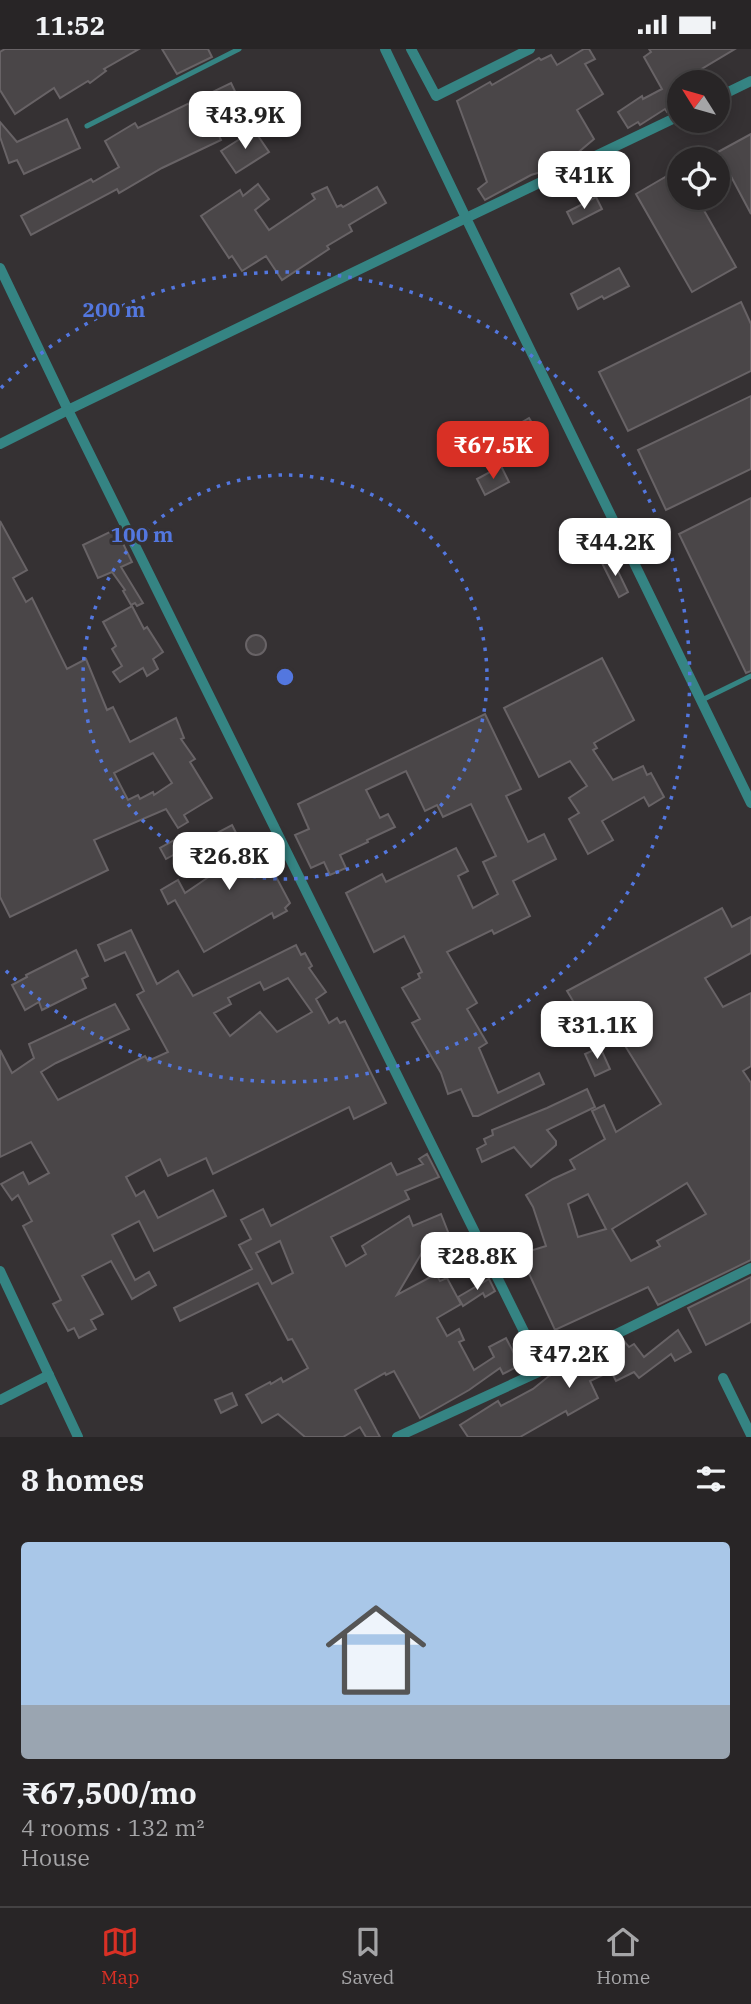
<!DOCTYPE html>
<html lang="en">
<head>
<meta charset="utf-8">
<style>
  :root { --surface:#282526; --page:#343132; --text:#f1f3f6; --muted:#a5a5a7; --line:#444243; --accent:#d93025 }
  body { margin:0; font-family:"IBM Plex Serif",serif; background:var(--page); color:var(--text); height:100vh; display:flex; flex-direction:column; font-size:26px; white-space:nowrap }
  * { box-sizing:border-box; margin:0 }
  p { font-size:23px; color:var(--muted) }
  .icon { flex:none; width:38px; height:38px; fill:none; stroke:currentColor; stroke-width:2; stroke-linecap:round; stroke-linejoin:round }
  .map { position:relative; height:1388px; overflow:hidden }
  .panel { display:flex; flex-direction:column; background:var(--surface); flex:1 }
  .panel>* { flex:none }
  .needle { width:46px; rotate:307deg }
  .controls { position:absolute; left:667px; top:21px; display:grid; gap:14px }
  .controls a { display:grid; place-items:center; width:63px; height:63px; border-radius:50%; background:var(--surface); box-shadow:0 4px 18px #0003,0 0 0 2px var(--line); font-size:35px }
  .price { position:absolute; translate:-50% -60px; padding:0 16px; border-radius:14px; background:#fff; color:#222; font-size:23px; line-height:46px; filter:drop-shadow(0 2px 4px #0008) }
  .price::after { content:''; position:absolute; left:50%; top:42px; width:21px; height:16px; margin-left:-10px; background:inherit; clip-path:polygon(0 0,100% 0,50% 100%) }
  .price.active { background:var(--accent); color:#fff }
  ul { padding:0; list-style:none }
  li { display:grid; align-content:center; gap:14px; height:371px; padding:0 21px }
  li span { display:grid; place-items:center; height:217px; border-radius:7px; color:#555 }
  li>.icon { margin-inline-start:auto }
  span .icon { width:126px; height:126px; fill:#fffc; stroke-width:1 }
  li b { font-size:30px }
  h2 { display:flex; justify-content:space-between; align-items:center; height:84px; padding:0 21px; font-size:30px }
  .status { display:flex; justify-content:space-between; align-items:center; height:49px; padding:0 35px; background:var(--surface); direction:ltr }
  .status svg { height:19px; fill:currentColor }
  .menu { display:flex; justify-content:space-around; align-items:center; height:98px; border-top:2px solid var(--line); background:var(--surface); font-size:19px; color:var(--muted) }
  .menu a { display:grid; justify-items:center; gap:4px }
  .menu .active { color:var(--accent) }
  .map>svg:first-child { display:block }
  .building { fill:#4a4648; stroke:#686366; stroke-width:2; fill-rule:evenodd }
  .lines { fill:none; stroke-linecap:round; stroke-linejoin:round }
  .lane { stroke:#358483; stroke-width:5 }
  .street { stroke:#358483; stroke-width:10 }
  .ring { fill:none; stroke:#5377df; stroke-width:3.5; stroke-dasharray:3.5 7 }
  .centre { fill:#5377df; stroke:#353133; stroke-width:3.5 }
  .ring-label { font-size:21px; text-anchor:middle; font-weight:bold; fill:#5377df; stroke:#353133; stroke-width:6; stroke-linejoin:round; paint-order:stroke }
</style>
</head>
<body>
<div class="status"><b>11:52</b><svg viewBox="0 0 49 12"><path d="M0 12V9h3v3zM5 12V6h3v6zM10 12V3h3v9zM15 12V0h3v12zM26 1h20v11H26zM47 4h2v5h-2z"/></svg></div>
<div class="map">
<svg width="751" height="1388" viewBox="0 0 751 1388">
  <rect width="100%" height="100%" fill="#353133"/>
  <g class="building">
    <path d="M 5,0 L 139,0 L 104,20 L 106,22 L 90,34 L 88,32 L 60,49 L 54,39 L 15,65 L 0,41 L 0,3 Z"/>
    <path d="M 162,0 L 208,0 L 212,8 L 177,25 Z"/>
    <path d="M 584,0 L 589,0 L 595,10 L 585,15 L 603,45 L 577,61 L 594,90 L 575,106 L 567,108 L 541,123 L 531,126 L 485,151 L 478,140 L 487,133 L 457,52 L 490,33 L 492,36 L 539,9 L 541,11 L 551,6 L 557,16 Z"/>
    <path d="M 649,0 L 735,0 L 690,27 L 693,33 L 679,33 L 679,56 L 667,63 L 665,60 L 640,76 L 638,73 L 628,79 L 618,63 L 642,47 L 643,50 L 662,40 L 644,8 L 651,3 Z"/>
    <path d="M 231,34 L 243,59 L 213,74 L 221,91 L 162,119 L 119,144 L 117,140 L 31,186 L 21,167 L 91,130 L 93,133 L 119,118 L 105,92 L 135,74 L 138,79 Z"/>
    <path d="M 67,70 L 80,99 L 24,125 L 17,111 L 9,114 L 0,88 L 0,73 L 17,93 Z"/>
    <path d="M 254,81 L 269,103 L 236,124 L 221,102 Z"/>
    <path d="M 751,85 L 751,165 L 718,103 Z"/>
    <path d="M 679,120 L 679,149 L 697,149 L 736,218 L 692,243 L 636,145 Z"/>
    <path d="M 258,135 L 269,150 L 255,161 L 269,181 L 315,150 L 312,145 L 327,138 L 337,158 L 341,156 L 343,158 L 377,138 L 386,154 L 349,176 L 352,182 L 327,197 L 329,200 L 282,231 L 266,207 L 242,222 L 232,207 L 229,209 L 201,167 L 240,141 L 243,147 Z"/>
    <path d="M 596,148 L 602,160 L 573,175 L 567,163 Z"/>
    <path d="M 619,219 L 629,237 L 604,250 L 602,247 L 578,260 L 571,245 Z"/>
    <path d="M 741,253 L 751,275 L 751,322 L 628,382 L 599,323 Z"/>
    <path d="M 751,347 L 751,420 L 666,461 L 638,401 Z"/>
    <path d="M 529,369 L 537,382 L 519,394 L 510,380 Z"/>
    <path d="M 501,417 L 509,433 L 485,446 L 477,430 Z"/>
    <path d="M 751,449 L 751,622 L 746,624 L 679,485 Z"/>
    <path d="M 0,472 L 27,521 L 13,529 L 26,553 L 32,549 L 67,620 L 86,610 L 107,661 L 113,658 L 130,693 L 176,669 L 184,689 L 181,690 L 195,710 L 190,713 L 212,749 L 184,766 L 188,773 L 178,779 L 166,760 L 94,791 L 108,821 L 10,868 L 0,848 ZM 153,704 L 172,734 L 154,746 L 153,743 L 140,750 L 138,746 L 128,751 L 114,724 Z"/>
    <path d="M 116,480 L 132,513 L 121,518 L 143,554 L 137,557 L 135,554 L 131,556 L 123,542 L 125,541 L 112,523 L 98,529 L 83,496 Z"/>
    <path d="M 590,488 L 597,501 L 579,510 L 573,497 Z"/>
    <path d="M 612,510 L 628,543 L 619,548 L 602,514 Z"/>
    <path d="M 132,557 L 144,580 L 147,578 L 163,603 L 153,610 L 158,620 L 147,627 L 143,619 L 120,633 L 113,623 L 122,617 L 112,600 L 116,597 L 103,573 Z"/>
    <circle cx="256" cy="596" r="10"/>
    <path d="M 602,609 L 634,671 L 594,694 L 597,699 L 593,701 L 613,731 L 643,717 L 647,726 L 651,724 L 664,748 L 649,757 L 644,748 L 602,772 L 613,791 L 588,805 L 569,770 L 579,764 L 569,749 L 587,737 L 570,712 L 539,728 L 504,659 Z"/>
    <path d="M 485,665 L 521,740 L 506,747 L 528,793 L 544,785 L 556,810 L 513,832 L 530,867 L 494,885 L 492,881 L 447,903 L 477,954 L 467,960 L 487,994 L 479,999 L 498,1044 L 539,1024 L 544,1035 L 478,1067 L 473,1067 L 461,1040 L 448,1045 L 441,1024 L 412,974 L 420,970 L 402,939 L 420,929 L 418,925 L 422,923 L 404,887 L 374,903 L 346,844 L 382,825 L 386,833 L 456,799 L 468,822 L 458,827 L 473,859 L 498,845 L 483,813 L 496,807 L 471,755 L 443,768 L 437,756 L 425,762 L 406,722 L 366,741 L 380,769 L 388,765 L 395,778 L 367,791 L 368,793 L 340,806 L 346,819 L 330,826 L 324,813 L 311,819 L 295,786 L 309,780 L 298,755 Z"/>
    <path d="M 232,776 L 253,817 L 266,809 L 290,854 L 285,859 L 287,862 L 274,869 L 272,864 L 204,903 L 175,851 L 168,855 L 161,841 L 178,831 L 185,844 L 216,823 L 200,793 Z"/>
    <path d="M 178,789 L 184,800 L 166,810 L 160,799 Z"/>
    <path d="M 722,859 L 732,878 L 751,868 L 751,904 L 705,929 L 723,958 L 751,944 L 751,1017 L 743,1022 L 751,1034 L 751,1211 L 658,1256 L 648,1238 L 555,1281 L 520,1205 L 546,1197 L 533,1158 L 526,1146 L 553,1130 L 575,1120 L 570,1111 L 605,1090 L 592,1062 L 604,1056 L 616,1083 L 661,1055 L 611,974 L 605,977 L 598,964 L 585,972 L 567,942 ZM 687,1134 L 706,1165 L 657,1192 L 660,1197 L 631,1212 L 612,1180 ZM 588,1145 L 606,1180 L 578,1188 L 568,1155 Z"/>
    <path d="M 131,881 L 157,935 L 178,922 L 193,947 L 296,896 L 301,906 L 305,904 L 312,917 L 309,919 L 326,943 L 316,950 L 329,974 L 337,969 L 340,974 L 345,972 L 386,1054 L 354,1070 L 349,1058 L 213,1125 L 206,1109 L 168,1127 L 160,1110 L 126,1128 L 136,1147 L 144,1142 L 158,1169 L 213,1141 L 226,1167 L 154,1202 L 139,1172 L 112,1186 L 135,1231 L 149,1223 L 156,1236 L 132,1250 L 111,1212 L 82,1227 L 103,1265 L 91,1271 L 96,1280 L 79,1289 L 74,1279 L 68,1282 L 53,1255 L 61,1251 L 23,1177 L 32,1172 L 18,1146 L 12,1151 L 1,1135 L 23,1123 L 29,1135 L 49,1124 L 31,1093 L 0,1108 L 0,1001 L 12,1024 L 34,1009 L 29,995 L 115,955 L 129,980 L 56,1014 L 41,1023 L 58,1051 L 145,1007 L 148,1012 L 168,1003 L 137,946 L 144,942 L 125,903 L 105,912 L 98,896 ZM 288,929 L 312,963 L 277,983 L 260,963 L 230,987 L 214,964 L 231,955 L 228,949 L 260,933 L 264,941 Z"/>
    <path d="M 76,901 L 88,927 L 82,930 L 86,939 L 42,961 L 39,953 L 25,961 L 12,936 L 27,928 L 26,926 Z"/>
    <path d="M 600,998 L 610,1020 L 595,1027 L 585,1005 Z"/>
    <path d="M 587,1040 L 595,1058 L 547,1081 L 556,1092 L 556,1096 L 531,1118 L 514,1098 L 482,1113 L 477,1100 L 486,1095 L 484,1090 L 493,1086 L 492,1081 L 547,1059 Z"/>
    <path d="M 427,1105 L 439,1128 L 405,1142 L 409,1150 L 331,1188 L 346,1217 L 366,1205 L 362,1197 L 409,1167 L 413,1177 L 441,1165 L 450,1188 L 424,1200 L 397,1246 L 436,1225 L 440,1232 L 447,1229 L 461,1255 L 437,1269 L 447,1287 L 459,1280 L 464,1291 L 459,1293 L 474,1321 L 494,1308 L 489,1298 L 506,1289 L 520,1316 L 503,1325 L 500,1319 L 469,1341 L 420,1369 L 394,1322 L 386,1326 L 385,1324 L 355,1341 L 380,1388 L 366,1388 L 360,1378 L 343,1388 L 305,1388 L 278,1365 L 262,1374 L 246,1346 L 270,1333 L 271,1335 L 281,1329 L 283,1333 L 308,1319 L 292,1290 L 288,1291 L 258,1234 L 180,1272 L 174,1259 L 252,1220 L 239,1196 L 251,1190 L 241,1171 L 263,1160 L 271,1177 L 391,1114 L 397,1126 L 423,1115 L 419,1110 ZM 280,1192 L 293,1224 L 272,1235 L 256,1204 Z"/>
    <path d="M 751,1228 L 751,1273 L 706,1296 L 688,1259 Z"/>
    <path d="M 489,1230 L 495,1242 L 485,1248 L 483,1244 L 463,1257 L 458,1248 Z"/>
    <path d="M 678,1281 L 691,1303 L 675,1312 L 671,1305 L 639,1329 L 634,1323 L 616,1332 L 611,1322 L 590,1332 L 598,1349 L 568,1366 L 566,1362 L 520,1388 L 468,1388 L 460,1376 L 498,1352 L 501,1357 L 533,1340 L 549,1327 L 591,1306 L 592,1309 L 623,1291 L 629,1298 L 634,1295 L 644,1308 Z"/>
    <path d="M 232,1344 L 237,1356 L 221,1364 L 215,1351 Z"/>
  </g>
  <g class="lines">
    <g class="lane">
      <path d="M 87,77 L 239,0"/>
      <path d="M 702,651 L 751,627"/>
    </g>
    <g class="street">
      <path d="M 411,0 L 436,47 L 530,0"/>
      <path d="M 718,48 L 751,32"/>
      <path d="M 679,67 L 466,169 L 751,754"/>
      <path d="M 0,219 L 68,361 L 466,169 L 385,0"/>
      <path d="M 0,395 L 68,361 L 543,1321"/>
      <path d="M 0,1222 L 78,1388"/>
      <path d="M 723,1329 L 751,1386"/>
      <path d="M 0,1351 L 49,1326"/>
      <path d="M 397,1388 L 543,1321 L 751,1219"/>
    </g>
  </g>
  <g class="ring">
    <circle cx="285" cy="628" r="202"/>
    <path d="M1 339A405 405 0 1 1 1 917"/>
  </g>
  <circle cx="285" cy="628" r="10" class="centre"/>
  <g class="ring-label">
    <text x="114" y="268">200 m</text>
    <text x="142" y="493">100 m</text>
  </g>
</svg>
<div class="controls">
<a><svg class="needle" viewBox="-14 -14 28 28"><path d="M0-13l5 13h-10z" fill="#e53935"/><path d="M0 13l5-13h-10z" fill="#a5a5a7"/></svg></a>
<a><svg class="icon" aria-label="locate" viewBox="0 0 24 24"><circle cx="12" cy="12" r="6"/><path d="M12 2v4M12 18v4M2 12h4M18 12h4"/></svg></a>
</div>
<b class="price" style="left:245px;top:102px">₹43.9K</b>
<b class="price" style="left:584px;top:162px">₹41K</b>
<b class="price active" style="left:493px;top:432px">₹67.5K</b>
<b class="price" style="left:615px;top:529px">₹44.2K</b>
<b class="price" style="left:229px;top:843px">₹26.8K</b>
<b class="price" style="left:597px;top:1012px">₹31.1K</b>
<b class="price" style="left:477px;top:1243px">₹28.8K</b>
<b class="price" style="left:569px;top:1341px">₹47.2K</b>
</div>
<section class="panel">
<h2>8 homes<svg class="icon" aria-label="filters" viewBox="0 0 24 24"><path d="M4 7h16M4 17h16"/><circle cx="9" cy="7" r="2"/><circle cx="15" cy="17" r="2"/></svg></h2>
<ul>
<li><span style="background:linear-gradient(#a9c7e8 75%,#9aa5b1 0)"><svg class="icon" aria-label="home" viewBox="0 0 24 24"><path d="M3 11l9-7 9 7M6 9v11h12V9"/></svg></span><div><b>₹67,500/mo</b><p>4 rooms · 132 m²</p><p>House</p></div></li>
</ul>
</section>
<nav class="menu">
<a class="active"><svg class="icon" aria-label="map" viewBox="0 0 24 24"><path d="M3 6l6-2 6 2 6-2v14l-6 2-6-2-6 2zM9 4v14M15 6v14"/></svg>Map</a>
<a><svg class="icon" aria-label="saved" viewBox="0 0 24 24"><path d="M7 4h10v16l-5-4-5 4z"/></svg>Saved</a>
<a><svg class="icon" aria-label="home" viewBox="0 0 24 24"><path d="M3 11l9-7 9 7M6 9v11h12V9"/></svg>Home</a>
</nav>
</body>
</html>
